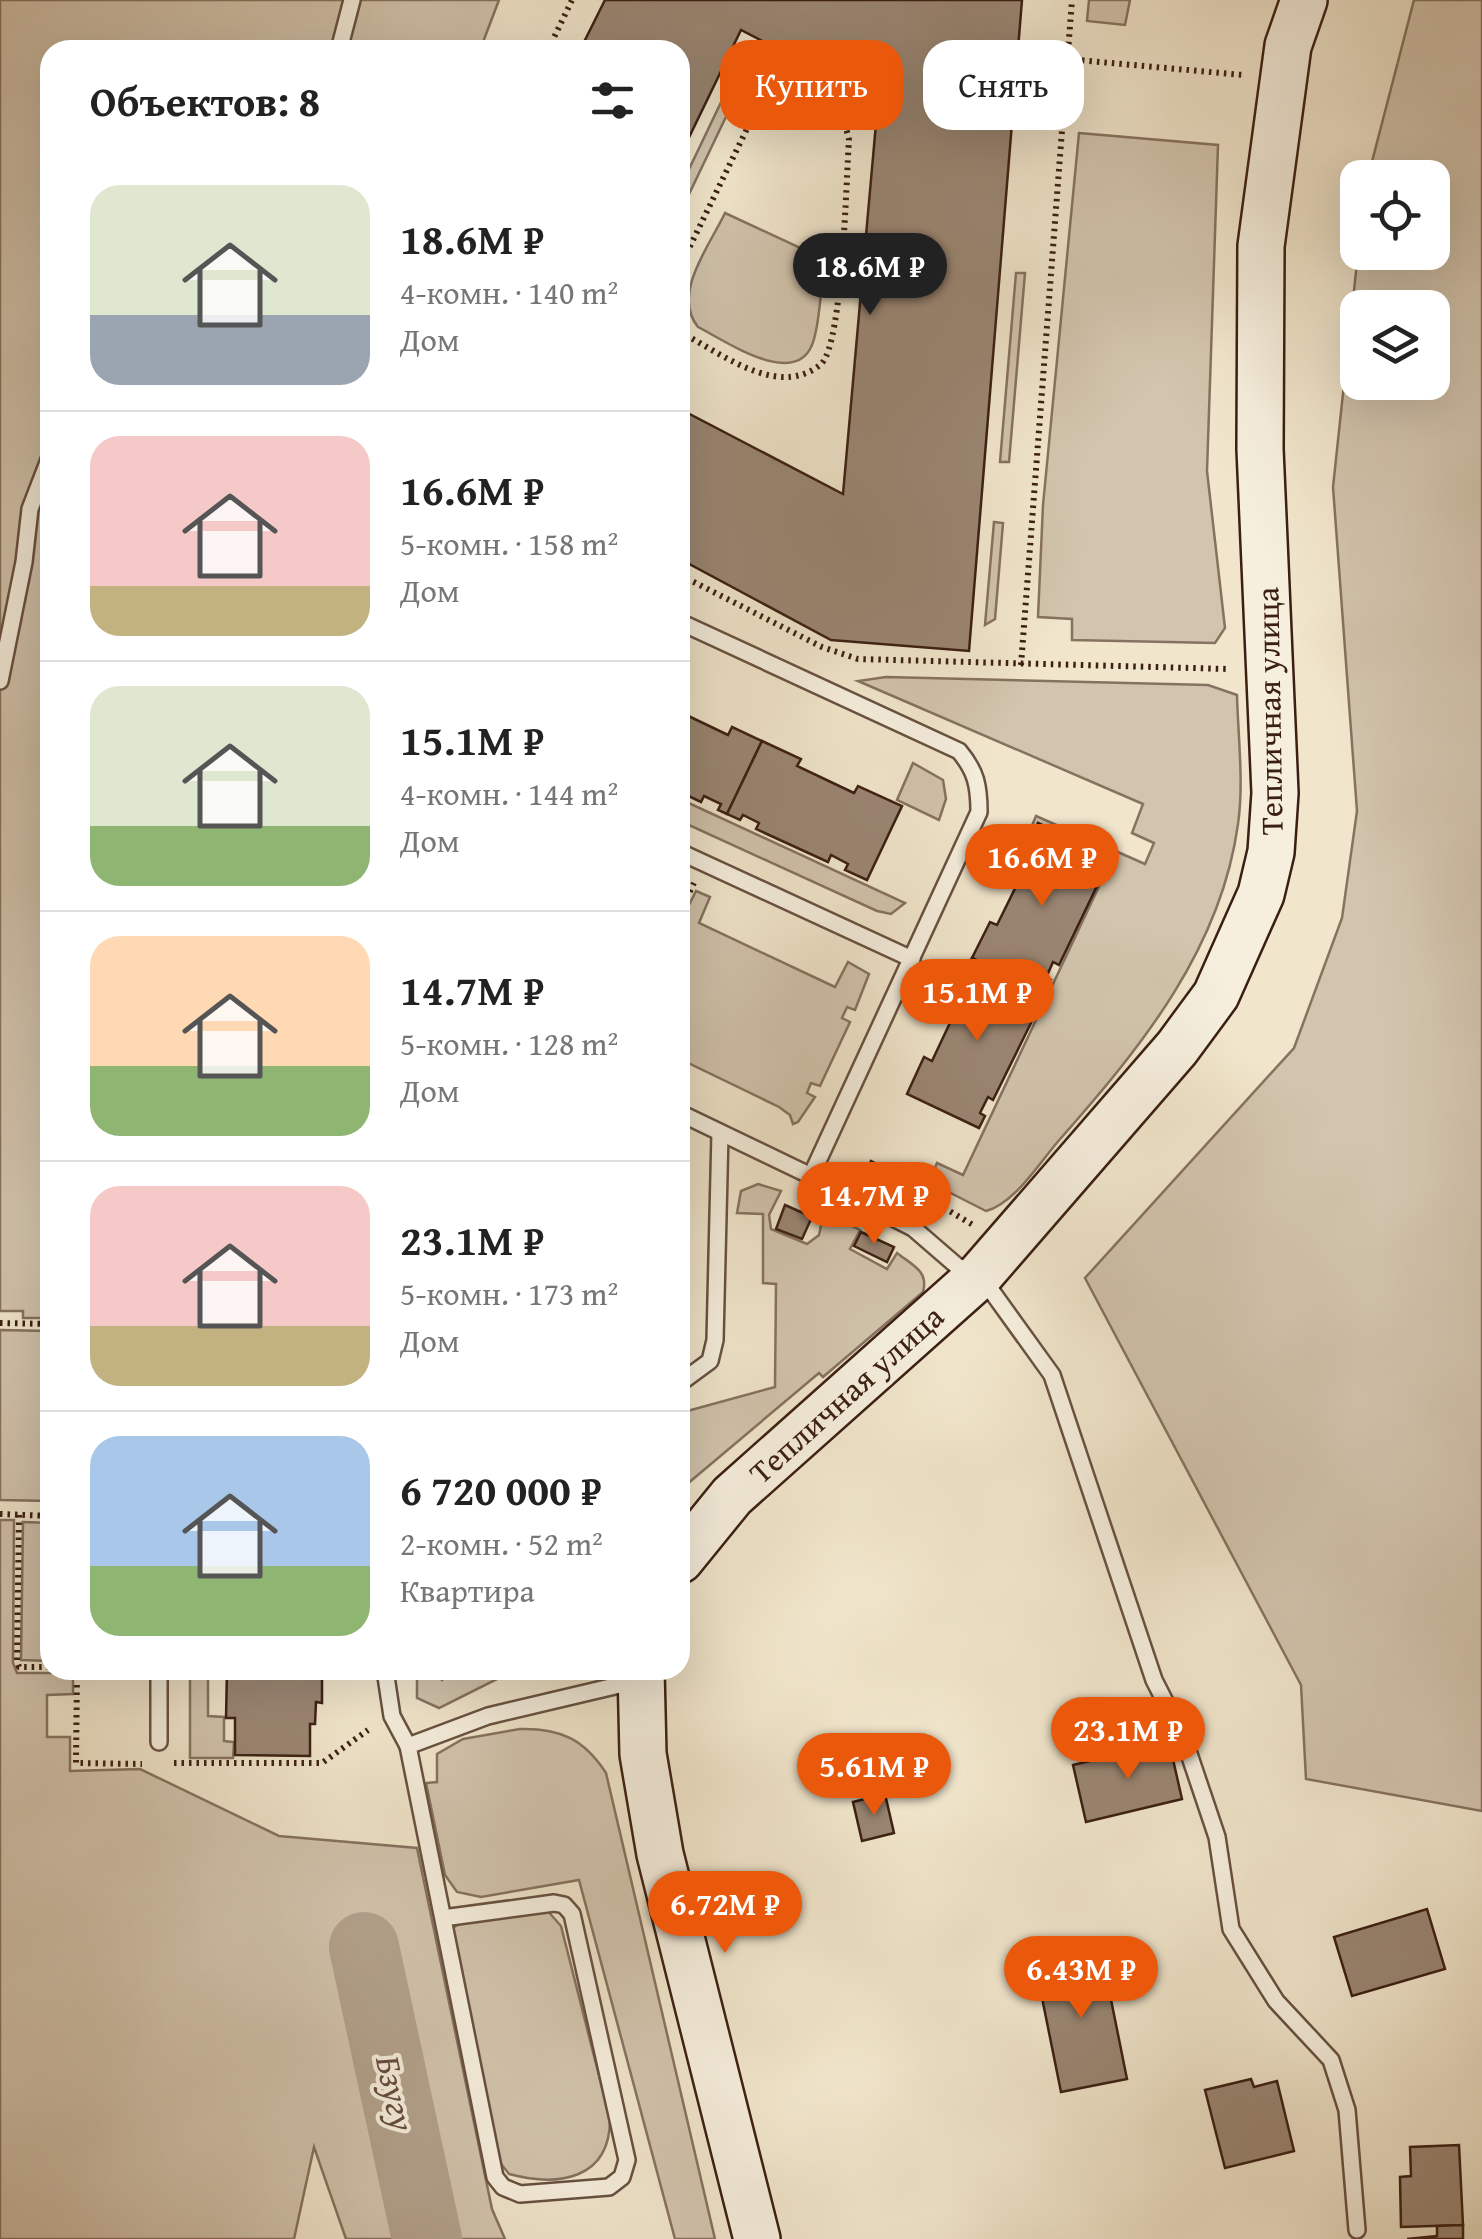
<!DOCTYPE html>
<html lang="ru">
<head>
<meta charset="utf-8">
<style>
  :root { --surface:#fff; --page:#f6f6f6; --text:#222; --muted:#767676; --line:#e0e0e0; --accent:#ea580c }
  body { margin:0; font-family:"Gentium Book Plus",serif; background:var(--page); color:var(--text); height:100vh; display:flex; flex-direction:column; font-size:38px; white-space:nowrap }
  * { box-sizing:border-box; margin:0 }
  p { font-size:32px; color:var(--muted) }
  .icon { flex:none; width:55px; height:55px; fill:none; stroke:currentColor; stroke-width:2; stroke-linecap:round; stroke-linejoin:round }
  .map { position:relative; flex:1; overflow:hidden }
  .panel { position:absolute; left:40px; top:40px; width:650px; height:1640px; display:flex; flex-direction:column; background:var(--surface); border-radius:30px; box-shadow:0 10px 40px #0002 }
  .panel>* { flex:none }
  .hud { position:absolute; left:720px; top:40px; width:610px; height:90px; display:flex; gap:20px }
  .fabs { position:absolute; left:1340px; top:160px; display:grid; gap:20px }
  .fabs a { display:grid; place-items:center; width:110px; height:110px; border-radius:20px; background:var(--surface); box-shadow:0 10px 40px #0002; font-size:50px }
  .price { position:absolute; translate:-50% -85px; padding:0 22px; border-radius:35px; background:var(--accent); color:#fff; font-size:32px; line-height:65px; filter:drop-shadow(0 2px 5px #0008) }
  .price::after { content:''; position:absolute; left:50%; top:60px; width:30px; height:22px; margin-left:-15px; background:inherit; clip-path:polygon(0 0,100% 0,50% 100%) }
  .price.active { background:#222; color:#fff }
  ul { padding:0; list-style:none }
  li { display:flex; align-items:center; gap:30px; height:250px; padding:0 50px }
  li+li { border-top:2px solid var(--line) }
  li span { display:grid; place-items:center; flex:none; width:280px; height:200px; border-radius:30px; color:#555 }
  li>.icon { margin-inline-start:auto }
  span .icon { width:120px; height:120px; fill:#fffc; stroke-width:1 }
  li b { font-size:42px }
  h2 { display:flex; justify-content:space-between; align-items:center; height:120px; padding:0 50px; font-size:42px }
  .chip { padding:0 35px; border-radius:30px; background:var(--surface); box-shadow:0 10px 40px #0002; font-size:35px; line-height:90px }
  .chip.active { background:var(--accent); color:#fff }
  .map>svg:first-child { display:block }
  .green { fill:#d2c4ad; stroke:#867260; stroke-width:2.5; fill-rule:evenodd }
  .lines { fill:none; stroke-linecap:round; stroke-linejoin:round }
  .river { stroke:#b3a28d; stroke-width:70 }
  .building { fill:#9a8673; stroke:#3b1f13; stroke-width:2.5 }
  .lane-casing { stroke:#685141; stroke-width:20 }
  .secondary-casing { stroke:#3b1f13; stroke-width:50 }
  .path { stroke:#3b1f13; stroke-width:6; stroke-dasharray:2.5 5; stroke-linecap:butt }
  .lane { stroke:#f6efde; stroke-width:15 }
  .secondary { stroke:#f6efde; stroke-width:45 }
  .labels { text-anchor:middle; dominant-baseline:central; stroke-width:8; stroke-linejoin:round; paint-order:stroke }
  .street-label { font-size:32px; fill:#3b1f13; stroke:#f6efde }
  .water-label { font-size:35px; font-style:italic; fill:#654d3e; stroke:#f6efde }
</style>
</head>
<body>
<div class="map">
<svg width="1482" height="2239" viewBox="0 0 1482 2239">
  <rect width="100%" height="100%" fill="#f1e6cc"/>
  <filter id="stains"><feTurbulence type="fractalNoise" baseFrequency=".002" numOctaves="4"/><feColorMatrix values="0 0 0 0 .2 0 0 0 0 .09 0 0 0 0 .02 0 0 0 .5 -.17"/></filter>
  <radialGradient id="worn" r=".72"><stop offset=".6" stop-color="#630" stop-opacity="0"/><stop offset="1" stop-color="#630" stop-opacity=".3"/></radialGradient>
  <g class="green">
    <path d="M 0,0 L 499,0 L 480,50 L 50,50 L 50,1318 L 23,1318 L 23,1311 L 0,1311 Z"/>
    <path d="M 1089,0 L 1130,0 L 1125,25 L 1087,21 Z"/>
    <path d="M 1414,0 L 1482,0 L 1482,1811 L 1306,1779 L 1301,1685 L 1085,1278 L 1294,1048 L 1342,918 L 1357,811 L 1333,487 L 1358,253 L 1432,252 L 1432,178 L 1368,177 ZM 1358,308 L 1432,308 L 1432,382 L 1358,382 Z"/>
    <path d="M 746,50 L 756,54 L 680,213 L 680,188 Z"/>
    <path d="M 1079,133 L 1218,145 L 1207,471 L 1225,628 L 1215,643 L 1072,640 L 1072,619 L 1038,617 L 1043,505 Z"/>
    <path d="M 725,213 L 824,259 C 821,284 821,314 814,339 C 800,393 726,341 698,327 C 671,294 710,245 725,213 Z"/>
    <path d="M 1016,273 L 1025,273 L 1009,462 L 1000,462 Z"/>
    <path d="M 994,522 L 1003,523 L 995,619 L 985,625 Z"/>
    <path d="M 886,677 L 1208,685 L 1237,695 C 1238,736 1244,783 1238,824 C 1221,949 1142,1046 1061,1138 C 1041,1160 1015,1204 986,1211 L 929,1182 L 937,1163 L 963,1175 L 1110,863 L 1031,828 L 1036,816 L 1145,864 L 1154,843 L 1132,833 L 1143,804 L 858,681 Z"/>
    <path d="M 913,763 L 943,780 L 946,799 L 939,820 L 897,800 Z"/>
    <path d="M 680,799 L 905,903 L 891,914 L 877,911 L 680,821 Z"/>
    <path d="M 696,891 L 710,897 L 699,923 L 835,987 L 848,962 L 869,974 L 855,1010 L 847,1007 L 842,1018 L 850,1022 L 820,1086 L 811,1083 L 807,1093 L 815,1097 L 798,1122 L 793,1124 L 790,1115 L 779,1107 L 680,1059 L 680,923 Z"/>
    <path d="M 758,1184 L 781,1191 L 769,1215 L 771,1229 L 807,1244 L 819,1235 L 824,1212 L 860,1230 L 850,1249 L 887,1269 L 897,1253 C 912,1265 929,1271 923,1292 L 823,1377 L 819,1373 L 680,1490 L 680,1413 L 775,1387 L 776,1284 L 763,1283 L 763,1214 L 737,1213 L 741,1191 Z"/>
    <path d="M 0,1330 L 50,1331 L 50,1501 L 0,1500 Z"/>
    <path d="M 0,1520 L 14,1520 L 13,1663 L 17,1673 L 73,1673 L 73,1694 L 47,1695 L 47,1737 L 70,1737 L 70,1771 L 140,1769 L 279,1836 L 417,1848 L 492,2209 L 505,2239 L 346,2239 L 314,2147 L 294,2239 L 0,2239 Z"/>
    <path d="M 23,1522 L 50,1523 L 50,1661 L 21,1660 Z"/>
    <path d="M 190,1670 L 208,1670 L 208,1716 L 224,1717 L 224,1741 L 234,1742 L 233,1758 L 190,1758 Z"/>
    <path d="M 425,1670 L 434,1671 L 442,1680 L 454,1670 L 515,1670 L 439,1708 L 417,1698 L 417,1673 Z"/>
    <path d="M 520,1729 C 560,1728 584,1739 606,1773 L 715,2239 L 675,2239 L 579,1880 L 481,1897 L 457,1892 L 445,1875 L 426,1783 L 437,1782 L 437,1754 L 463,1739 Z"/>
    <path d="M 546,1909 L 561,1926 L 610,2119 C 610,2180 558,2187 509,2174 L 494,2155 L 452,1929 L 462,1921 Z"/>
  </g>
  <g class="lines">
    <path class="river" d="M 364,1947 L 427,2239"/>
  </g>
  <g class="building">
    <path d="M 605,0 L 1022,0 L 969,651 L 831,640 L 680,559 L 680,409 L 843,494 L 878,101 L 741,30 L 680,156 L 680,50 L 580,50 Z"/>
    <path d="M 680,712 L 728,735 L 732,727 L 762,741 L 727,814 L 718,810 L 721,804 L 704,796 L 701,802 L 680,792 Z"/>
    <path d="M 762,741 L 801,759 L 797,766 L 854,793 L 858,786 L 902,806 L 867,880 L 845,870 L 848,864 L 831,855 L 828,862 L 756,829 L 759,823 L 743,815 L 740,820 L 727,814 Z"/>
    <path d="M 1038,823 L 1111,858 L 1105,870 L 1099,867 L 1091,883 L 1097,886 L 1059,965 L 1053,962 L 1046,978 L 1051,980 L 1045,993 L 972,958 L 990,922 L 997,925 L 1030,858 L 1023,854 Z"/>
    <path d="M 972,958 L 1045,993 L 1039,1006 L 1033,1003 L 1025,1018 L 1032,1021 L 993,1100 L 988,1097 L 980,1113 L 985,1116 L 979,1128 L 907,1094 L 924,1057 L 932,1061 L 948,1027 L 965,993 L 957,989 Z"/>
    <path d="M 871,1161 L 918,1184 L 910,1200 L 863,1177 Z"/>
    <path d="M 785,1205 L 812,1217 L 802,1239 L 776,1229 Z"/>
    <path d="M 861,1232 L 894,1247 L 887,1262 L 854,1246 Z"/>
    <path d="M 227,1670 L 331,1670 L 331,1676 L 322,1676 L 322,1703 L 316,1702 L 315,1724 L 310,1724 L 310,1756 L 235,1755 L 235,1718 L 226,1718 Z"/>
    <path d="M 1169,1742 L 1182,1799 L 1086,1822 L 1073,1765 Z"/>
    <path d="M 885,1794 L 894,1833 L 862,1841 L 853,1802 Z"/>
    <path d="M 1427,1909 L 1445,1969 L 1352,1996 L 1334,1937 Z"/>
    <path d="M 1101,1950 L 1127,2079 L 1061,2092 L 1035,1963 Z"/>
    <path d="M 1251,2079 L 1254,2087 L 1277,2081 L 1294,2151 L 1225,2168 L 1205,2090 Z"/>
    <path d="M 1459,2145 L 1463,2225 L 1401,2227 L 1400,2177 L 1411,2176 L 1410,2147 Z"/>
    <path d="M 1463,2225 L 1463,2239 L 1407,2239 L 1437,2236 L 1437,2226 Z"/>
  </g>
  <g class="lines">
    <g class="lane-casing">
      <g id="lane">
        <path d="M 339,50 L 352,0"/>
        <path d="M 680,622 L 959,751 C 976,771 979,786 979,812 L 811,1176 L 913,1228 L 957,1266 L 980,1275 L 1052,1375 L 1154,1680 L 1184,1739 L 1217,1837 L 1231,1929 L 1276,2001 L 1331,2060 L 1347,2110 L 1357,2230"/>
        <path d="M 0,681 L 24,562 L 30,509 L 50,457"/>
        <path d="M 680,852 L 912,959"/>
        <path d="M 680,1113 L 811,1176"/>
        <path d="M 680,1383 L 710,1361 L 715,1340 L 720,1133"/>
        <path d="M 385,1670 L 392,1716 L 408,1746"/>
        <path d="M 159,1742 L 159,1670"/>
        <path d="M 443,1918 L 554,1903 L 564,1905 L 572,1914 L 627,2160 L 622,2177 L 609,2187 L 520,2194 L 503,2187 L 495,2177 L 408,1746 L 488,1716 L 636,1681"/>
      </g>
    </g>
    <g class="secondary-casing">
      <g id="secondary">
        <path d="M 680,1560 L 732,1496 L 980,1275 L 1177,1048 L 1216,995 L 1261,894 L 1271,852 L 1275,793 L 1260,449 L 1261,246 L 1288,46 L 1304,0"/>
        <path d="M 641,1670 L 643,1754 L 660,1854 L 757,2239"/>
      </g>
    </g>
    <g class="path">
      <path d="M 548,50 L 572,0"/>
      <path d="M 1067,59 L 1243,75"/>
      <path d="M 680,267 L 759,104 C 795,70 841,96 849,140 C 846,181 843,339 822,363 C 813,372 798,377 787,377 C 751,378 711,348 680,332"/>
      <path d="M 680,575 L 822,647 L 858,659 L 1229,669"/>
      <path d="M 1021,665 L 1072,0"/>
      <path d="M 680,912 L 694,883"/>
      <path d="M 931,1200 L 973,1225"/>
      <path d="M 0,1323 L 50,1324"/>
      <path d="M 0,1514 L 50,1516"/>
      <path d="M 19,1515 L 17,1661 L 19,1667 L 50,1667"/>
      <path d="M 77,1670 L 76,1763 L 142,1764"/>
      <path d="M 174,1763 L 322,1763 L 368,1730"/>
    </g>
    <use href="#lane" class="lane"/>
    <use href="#secondary" class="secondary"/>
  </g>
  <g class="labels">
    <g class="street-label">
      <text transform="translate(1269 711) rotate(-91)">Тепличная улица</text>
      <text transform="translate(846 1394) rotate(-42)">Тепличная улица</text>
    </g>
    <g class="water-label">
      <text transform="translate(396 2093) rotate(78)">Бзугу</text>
    </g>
  </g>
  <rect width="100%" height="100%" filter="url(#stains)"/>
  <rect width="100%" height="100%" fill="url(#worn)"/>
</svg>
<div class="fabs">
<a><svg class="icon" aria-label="locate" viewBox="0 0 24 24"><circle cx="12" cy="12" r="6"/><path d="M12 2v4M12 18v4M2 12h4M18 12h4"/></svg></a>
<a><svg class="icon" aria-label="layers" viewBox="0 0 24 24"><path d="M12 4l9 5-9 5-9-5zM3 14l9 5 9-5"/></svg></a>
</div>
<b class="price active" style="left:870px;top:318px">18.6M ₽</b>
<b class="price" style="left:1042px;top:909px">16.6M ₽</b>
<b class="price" style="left:977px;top:1044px">15.1M ₽</b>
<b class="price" style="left:874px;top:1247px">14.7M ₽</b>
<b class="price" style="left:1128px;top:1782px">23.1M ₽</b>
<b class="price" style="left:874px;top:1818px">5.61M ₽</b>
<b class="price" style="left:725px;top:1956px">6.72M ₽</b>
<b class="price" style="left:1081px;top:2021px">6.43M ₽</b>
<div class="hud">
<a class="chip active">Купить</a>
<a class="chip">Снять</a>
</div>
<section class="panel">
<h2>Объектов: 8<svg class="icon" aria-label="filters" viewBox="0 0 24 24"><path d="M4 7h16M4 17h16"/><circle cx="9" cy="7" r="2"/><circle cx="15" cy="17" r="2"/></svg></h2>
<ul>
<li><span style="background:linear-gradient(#dfe7d0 65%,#9aa5b1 0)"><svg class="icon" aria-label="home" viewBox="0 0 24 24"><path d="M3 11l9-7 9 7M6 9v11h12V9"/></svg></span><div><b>18.6M ₽</b><p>4-комн. · 140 m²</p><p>Дом</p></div></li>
<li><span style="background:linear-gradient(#f6c9c9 75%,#c2b280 0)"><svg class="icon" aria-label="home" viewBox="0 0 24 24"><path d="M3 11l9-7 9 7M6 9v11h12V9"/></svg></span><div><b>16.6M ₽</b><p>5-комн. · 158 m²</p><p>Дом</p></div></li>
<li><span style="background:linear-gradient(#dfe7d0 70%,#8fb573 0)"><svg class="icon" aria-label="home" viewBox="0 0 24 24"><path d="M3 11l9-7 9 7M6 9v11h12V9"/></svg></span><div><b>15.1M ₽</b><p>4-комн. · 144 m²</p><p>Дом</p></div></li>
<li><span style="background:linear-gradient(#ffd9b3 65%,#8fb573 0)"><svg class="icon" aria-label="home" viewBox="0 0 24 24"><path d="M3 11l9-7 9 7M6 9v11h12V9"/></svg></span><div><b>14.7M ₽</b><p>5-комн. · 128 m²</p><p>Дом</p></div></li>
<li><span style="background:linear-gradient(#f6c9c9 70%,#c2b280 0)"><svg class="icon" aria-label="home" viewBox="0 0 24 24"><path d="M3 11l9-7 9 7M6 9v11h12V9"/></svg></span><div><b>23.1M ₽</b><p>5-комн. · 173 m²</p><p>Дом</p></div></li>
<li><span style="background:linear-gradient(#a9c7e8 65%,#8fb573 0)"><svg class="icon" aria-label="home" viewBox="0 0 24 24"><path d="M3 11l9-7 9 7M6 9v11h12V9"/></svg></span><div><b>6 720 000 ₽</b><p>2-комн. · 52 m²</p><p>Квартира</p></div></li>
</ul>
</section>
</div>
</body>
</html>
